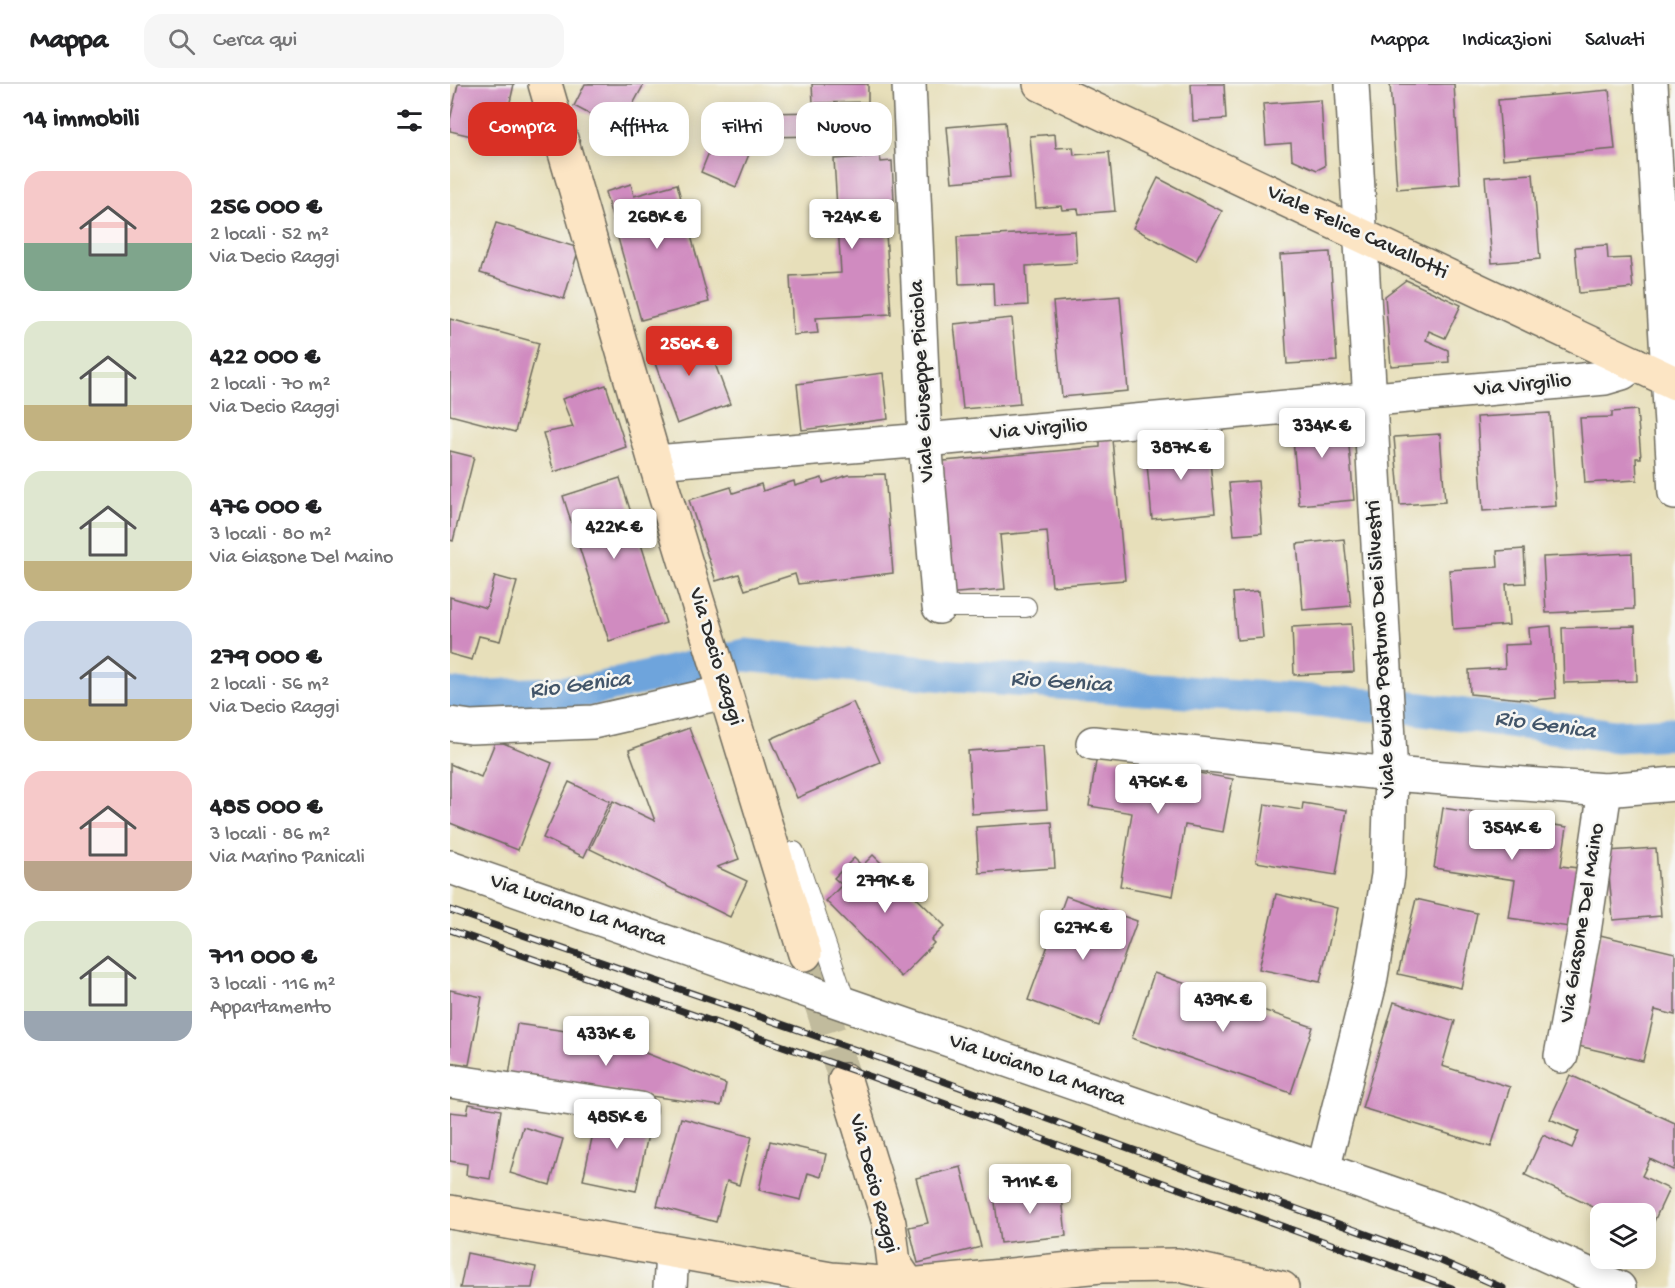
<!DOCTYPE html>
<html lang="it">
<head>
<meta charset="utf-8">
<style>
  :root { --surface:#fff; --page:#f6f6f6; --text:#202124; --muted:#757577; --line:#e0e0e0; --accent:#d93025 }
  body { margin:0; font-family:"Gochi Hand",sans-serif; background:var(--page); color:var(--text); height:100vh; display:flex; flex-direction:column; font-size:22px; white-space:nowrap }
  * { box-sizing:border-box; margin:0 }
  p { font-size:20px; color:var(--muted) }
  .icon { flex:none; width:33px; height:33px; fill:none; stroke:currentColor; stroke-width:2; stroke-linecap:round; stroke-linejoin:round }
  .map { position:relative; flex:1; overflow:hidden }
  .drawer { display:flex; flex-direction:column; background:var(--surface); width:450px }
  .drawer>* { flex:none }
  .hud { position:absolute; left:18px; top:18px; width:570px; height:54px; display:flex; gap:12px }
  .controls { position:absolute; left:1140px; top:1119px; display:grid; gap:12px }
  .controls a { display:grid; place-items:center; width:66px; height:66px; border-radius:12px; background:var(--surface); box-shadow:0 3px 15px #0003; font-size:30px }
  .price { position:absolute; translate:-50% -51px; padding:0 14px; border-radius:6px; background:#fff; color:#222; font-size:20px; line-height:39px; filter:drop-shadow(0 2px 3px #0008) }
  .price::after { content:''; position:absolute; left:50%; top:36px; width:18px; height:14px; margin-left:-9px; background:inherit; clip-path:polygon(0 0,100% 0,50% 100%) }
  .price.on { background:var(--accent); color:#fff }
  ul { padding:0; list-style:none }
  li { display:flex; align-items:center; gap:18px; height:150px; padding:0 24px }
  li span { display:grid; place-items:center; flex:none; width:168px; height:120px; border-radius:18px; color:#555 }
  li>.icon { margin-inline-start:auto }
  span .icon { width:72px; height:72px; fill:#fffc; stroke-width:1 }
  li b { font-size:26px }
  h2 { display:flex; justify-content:space-between; align-items:center; height:72px; padding:0 24px; font-size:26px }
  .chip { padding:0 21px; border-radius:18px; background:var(--surface); box-shadow:0 3px 15px #0003; font-size:21px; line-height:54px }
  .chip.on { background:var(--accent); color:#fff }
  header { display:flex; align-items:center; gap:36px; box-sizing:border-box; height:84px; padding:0 30px; background:var(--surface); border-bottom:2px solid var(--line) }
  header strong { font-size:28px }
  nav { display:flex; gap:33px; margin-inline-start:auto; font-size:21px }
  .search { width:420px; height:54px; background:var(--page); display:flex; align-items:center; gap:15px; box-sizing:border-box; padding:0 21px; border-radius:18px; color:var(--muted); font-size:22px }
  main { display:flex; flex:1; min-height:0 }
  .map>svg:first-child { display:block }
  .lines { fill:none; stroke-linecap:round; stroke-linejoin:round }
  .canal { stroke:#6ea4dc; stroke-width:33 }
  .building { fill:#d08bc0 }
  .secondary-tunnel { stroke:#c1bb9d; stroke-width:33; stroke-dasharray:33 16; stroke-linecap:butt }
  .lane-casing { stroke:#6d6a5d; stroke-width:22 }
  .street-casing { stroke:#6d6a5d; stroke-width:36 }
  .secondary-casing { stroke:#6d6a5d; stroke-width:36 }
  .lane { stroke:#fff; stroke-width:20 }
  .street { stroke:#fff; stroke-width:33 }
  .secondary { stroke:#fce5c4; stroke-width:33 }
  .rail-casing { stroke:#2b2b2b; stroke-width:7 }
  .rail { stroke:#f6f6f2; stroke-width:4.5; stroke-dasharray:14; stroke-linecap:butt }
  .labels { text-anchor:middle; dominant-baseline:central; stroke-width:5; stroke-linejoin:round; paint-order:stroke }
  .street-label { font-size:22px; fill:#2b2b2b; stroke:#f6f6f2 }
  .water-label { font-size:24px; font-style:italic; fill:#425569; stroke:#f6f6f2 }
</style>
</head>
<body>
<header>
<strong>Mappa</strong>
<div class="search"><svg class="icon" aria-label="search" viewBox="0 0 24 24"><circle cx="10" cy="10" r="6"/><path d="M15 15l6 6"/></svg>Cerca qui</div>
<nav><a>Mappa</a><a>Indicazioni</a><a>Salvati</a></nav>
</header>
<main>
<section class="drawer">
<h2>14 immobili<svg class="icon" aria-label="filters" viewBox="0 0 24 24"><path d="M4 7h16M4 17h16"/><circle cx="9" cy="7" r="2"/><circle cx="15" cy="17" r="2"/></svg></h2>
<ul>
<li><span style="background:linear-gradient(#f6c9c9 60%,#7fa58c 0)"><svg class="icon" aria-label="home" viewBox="0 0 24 24"><path d="M3 11l9-7 9 7M6 9v11h12V9"/></svg></span><div><b>256 000 €</b><p>2 locali · 52 m²</p><p>Via Decio Raggi</p></div></li>
<li><span style="background:linear-gradient(#dfe7d0 70%,#c2b280 0)"><svg class="icon" aria-label="home" viewBox="0 0 24 24"><path d="M3 11l9-7 9 7M6 9v11h12V9"/></svg></span><div><b>422 000 €</b><p>2 locali · 70 m²</p><p>Via Decio Raggi</p></div></li>
<li><span style="background:linear-gradient(#dfe7d0 75%,#c2b280 0)"><svg class="icon" aria-label="home" viewBox="0 0 24 24"><path d="M3 11l9-7 9 7M6 9v11h12V9"/></svg></span><div><b>476 000 €</b><p>3 locali · 80 m²</p><p>Via Giasone Del Maino</p></div></li>
<li><span style="background:linear-gradient(#c9d6e8 65%,#c2b280 0)"><svg class="icon" aria-label="home" viewBox="0 0 24 24"><path d="M3 11l9-7 9 7M6 9v11h12V9"/></svg></span><div><b>279 000 €</b><p>2 locali · 56 m²</p><p>Via Decio Raggi</p></div></li>
<li><span style="background:linear-gradient(#f6c9c9 75%,#b9a48a 0)"><svg class="icon" aria-label="home" viewBox="0 0 24 24"><path d="M3 11l9-7 9 7M6 9v11h12V9"/></svg></span><div><b>485 000 €</b><p>3 locali · 86 m²</p><p>Via Marino Panicali</p></div></li>
<li><span style="background:linear-gradient(#dfe7d0 75%,#9aa5b1 0)"><svg class="icon" aria-label="home" viewBox="0 0 24 24"><path d="M3 11l9-7 9 7M6 9v11h12V9"/></svg></span><div><b>711 000 €</b><p>3 locali · 116 m²</p><p>Appartamento</p></div></li>
</ul>
</section>
<div class="map">
<svg width="1225" height="1204" viewBox="0 0 1225 1204">
  <rect width="100%" height="100%" fill="#f6f6f2"/>
  <filter id="ink" filterUnits="userSpaceOnUse"><feTurbulence type="fractalNoise" baseFrequency=".0167" numOctaves="2"/><feDisplacementMap in="SourceGraphic" scale="12" xChannelSelector="R" yChannelSelector="G"/><feConvolveMatrix kernelMatrix="1 2 1 2 8 2 1 2 1" color-interpolation-filters="sRGB"/></filter>
  <filter id="wash" filterUnits="userSpaceOnUse"><feTurbulence type="fractalNoise" baseFrequency=".008" numOctaves="4" result="noise"/><feDisplacementMap in="SourceGraphic" scale="24" xChannelSelector="R" yChannelSelector="G"/><feGaussianBlur stdDeviation="1.35" result="paint"/><feColorMatrix in="noise" values="0 0 0 0 0 0 0 0 0 0 0 0 0 0 0 0 0 1.4 0 .05"/><feComposite in="paint" operator="in"/></filter>
  <g filter="url(#wash)">
    <rect width="100%" height="100%" fill="#e7dfba"/>
    <g class="lines">
      <path class="canal" d="M 0,610 L 22,613 L 137,607 L 295,571 L 506,592 L 965,624 L 1165,652 L 1225,649"/>
    </g>
    <g id="blocks">
      <g class="building">
        <path d="M 8,0 L 64,0 L 51,59 L 0,47 L 0,36 Z"/>
        <path d="M 135,0 L 194,0 L 169,46 L 124,22 Z"/>
        <path d="M 362,0 L 418,0 L 418,18 L 363,19 Z"/>
        <path d="M 741,0 L 774,0 L 776,35 L 743,37 Z"/>
        <path d="M 940,0 L 1004,0 L 1010,100 L 947,105 Z"/>
        <path d="M 1159,6 L 1165,65 L 1053,75 L 1048,16 Z"/>
        <path d="M 871,16 L 875,82 L 867,86 L 842,75 L 841,59 L 816,61 L 813,20 Z"/>
        <path d="M 373,28 L 374,52 L 312,53 L 312,29 Z"/>
        <path d="M 555,38 L 560,93 L 502,98 L 497,43 Z"/>
        <path d="M 270,41 L 305,55 L 286,103 L 251,88 Z"/>
        <path d="M 605,50 L 606,64 L 623,63 L 624,71 L 659,68 L 665,127 L 629,130 L 628,125 L 612,126 L 611,122 L 586,124 L 580,52 Z"/>
        <path d="M 430,72 L 431,78 L 442,77 L 444,116 L 434,116 L 441,230 L 366,234 L 368,249 L 343,251 L 340,192 L 391,189 L 384,75 Z"/>
        <path d="M 1083,90 L 1090,175 L 1042,179 L 1035,93 Z"/>
        <path d="M 708,94 L 772,127 L 746,177 L 683,144 Z"/>
        <path d="M 181,100 L 184,112 L 227,100 L 259,218 L 191,236 L 155,108 Z"/>
        <path d="M 46,139 L 129,164 L 114,215 L 30,189 Z"/>
        <path d="M 625,147 L 627,179 L 576,182 L 578,221 L 544,223 L 543,199 L 509,200 L 507,153 Z"/>
        <path d="M 1157,161 L 1158,175 L 1180,174 L 1183,204 L 1129,209 L 1125,163 Z"/>
        <path d="M 880,168 L 887,277 L 837,280 L 830,171 Z"/>
        <path d="M 956,196 L 1011,221 L 995,254 L 979,247 L 976,256 L 998,266 L 999,278 L 941,282 L 935,212 Z"/>
        <path d="M 670,212 L 678,307 L 612,313 L 603,218 Z"/>
        <path d="M 562,234 L 570,320 L 513,325 L 504,240 Z"/>
        <path d="M 0,235 L 89,259 L 65,348 L 0,331 Z"/>
        <path d="M 229,249 L 233,261 L 255,253 L 280,320 L 227,340 L 198,260 Z"/>
        <path d="M 433,289 L 438,335 L 352,346 L 347,300 Z"/>
        <path d="M 156,301 L 176,363 L 104,388 L 93,349 L 123,343 L 112,315 Z"/>
        <path d="M 1187,326 L 1191,374 L 1186,374 L 1187,396 L 1135,399 L 1130,334 L 1162,333 L 1162,328 Z"/>
        <path d="M 1100,329 L 1106,422 L 1033,427 L 1027,333 Z"/>
        <path d="M 896,330 L 904,416 L 849,421 L 841,334 Z"/>
        <path d="M 990,350 L 995,418 L 950,421 L 944,353 Z"/>
        <path d="M 662,355 L 675,496 L 602,502 L 597,447 L 550,451 L 555,505 L 495,510 L 483,378 L 650,363 L 650,356 Z"/>
        <path d="M 758,356 L 765,429 L 702,435 L 696,369 L 728,366 L 727,359 Z"/>
        <path d="M 0,367 L 24,373 L 3,457 L 0,456 Z"/>
        <path d="M 435,390 L 443,489 L 348,500 L 345,490 L 295,506 L 289,490 L 266,497 L 239,416 L 281,403 L 283,409 L 311,400 L 313,407 L 344,397 L 345,402 L 372,394 L 373,399 L 398,391 Z"/>
        <path d="M 170,394 L 216,539 L 159,557 L 113,412 Z"/>
        <path d="M 808,397 L 812,449 L 784,451 L 779,399 Z"/>
        <path d="M 894,455 L 901,522 L 853,526 L 847,460 Z"/>
        <path d="M 1074,465 L 1076,499 L 1056,500 L 1059,541 L 1003,545 L 999,486 L 1048,483 L 1047,467 Z"/>
        <path d="M 1182,469 L 1184,525 L 1096,529 L 1093,473 Z"/>
        <path d="M 45,492 L 67,498 L 50,557 L 29,552 L 22,576 L 0,570 L 0,513 L 36,524 Z"/>
        <path d="M 809,507 L 813,554 L 787,556 L 783,509 Z"/>
        <path d="M 901,540 L 904,588 L 844,591 L 842,543 Z"/>
        <path d="M 1101,542 L 1106,614 L 1084,616 L 1020,610 L 1019,586 L 1055,584 L 1054,561 L 1080,560 L 1079,544 Z"/>
        <path d="M 1185,542 L 1187,597 L 1114,599 L 1112,544 Z"/>
        <path d="M 403,618 L 430,678 L 347,714 L 321,655 Z"/>
        <path d="M 239,644 L 289,775 L 267,783 L 297,797 L 280,833 L 140,765 L 163,717 L 205,737 L 179,666 Z"/>
        <path d="M 46,656 L 102,679 L 68,766 L 0,739 L 0,680 L 31,693 Z"/>
        <path d="M 593,662 L 597,725 L 522,730 L 518,667 Z"/>
        <path d="M 647,671 L 783,695 L 773,748 L 735,741 L 723,812 L 670,802 L 682,729 L 639,722 Z"/>
        <path d="M 119,698 L 160,717 L 134,773 L 93,754 Z"/>
        <path d="M 853,719 L 897,726 L 886,791 L 806,778 L 815,720 L 852,726 Z"/>
        <path d="M 993,724 L 1117,743 L 1111,782 L 1128,784 L 1119,843 L 1059,834 L 1065,796 L 984,784 Z"/>
        <path d="M 602,738 L 605,784 L 529,789 L 526,743 Z"/>
        <path d="M 1206,764 L 1211,832 L 1163,836 L 1157,767 Z"/>
        <path d="M 423,771 L 495,842 L 481,856 L 484,859 L 451,893 L 376,817 L 392,801 L 384,794 L 404,774 L 412,782 Z"/>
        <path d="M 826,810 L 887,824 L 870,898 L 809,885 Z"/>
        <path d="M 616,812 L 687,837 L 649,942 L 578,916 Z"/>
        <path d="M 966,815 L 1027,829 L 1011,904 L 948,890 Z"/>
        <path d="M 1150,851 L 1225,869 L 1225,931 L 1205,926 L 1193,977 L 1124,961 Z"/>
        <path d="M 704,889 L 863,943 L 841,1009 L 682,954 Z"/>
        <path d="M 0,906 L 32,913 L 19,981 L 0,978 Z"/>
        <path d="M 944,918 L 1005,937 L 992,982 L 1060,1003 L 1041,1063 L 912,1024 Z"/>
        <path d="M 67,940 L 151,952 L 276,1000 L 271,1022 L 59,992 Z"/>
        <path d="M 1120,991 L 1225,1039 L 1225,1082 L 1223,1086 L 1200,1075 L 1192,1092 L 1219,1105 L 1199,1148 L 1196,1147 L 1196,1130 L 1158,1130 L 1075,1091 L 1093,1051 L 1122,1064 L 1129,1048 L 1100,1035 Z"/>
        <path d="M 19,1020 L 51,1026 L 40,1095 L 16,1091 L 17,1080 L 0,1077 L 0,1028 L 17,1030 Z"/>
        <path d="M 148,1026 L 201,1037 L 186,1107 L 133,1096 Z"/>
        <path d="M 231,1034 L 302,1053 L 289,1101 L 277,1097 L 266,1138 L 207,1122 Z"/>
        <path d="M 73,1043 L 113,1055 L 100,1101 L 60,1089 Z"/>
        <path d="M 320,1057 L 376,1070 L 371,1093 L 358,1089 L 351,1116 L 309,1106 Z"/>
        <path d="M 511,1083 L 531,1163 L 468,1179 L 459,1143 L 478,1139 L 466,1094 Z"/>
        <path d="M 611,1103 L 616,1152 L 550,1159 L 544,1110 Z"/>
        <path d="M 17,1169 L 86,1183 L 82,1204 L 10,1204 Z"/>
      </g>
    </g>
  </g>
  <g filter="url(#ink)">
    <use href="#blocks" fill-opacity="0" stroke="#6d6a5d" stroke-width="1.5"/>
    <g class="lines">
      <path class="secondary-tunnel" d="M 355,870 L 395,996"/>
      <g class="lane-casing">
        <g id="lane">
          <path d="M 489,523 L 576,523"/>
          <path d="M 344,768 L 396,920"/>
        </g>
      </g>
      <g class="street-casing">
        <g id="street">
          <path d="M 459,0 L 475,356 L 489,523"/>
          <path d="M 1201,0 L 1225,409"/>
          <path d="M 205,378 L 475,356 L 1155,294 L 1172,289 L 1185,280"/>
          <path d="M 0,640 L 21,643 L 143,638 L 275,608"/>
          <path d="M 643,659 L 941,690 L 1155,706 L 1225,700"/>
          <path d="M 0,783 L 1016,1135 L 1169,1204"/>
          <path d="M 1111,972 L 1134,848 L 1155,706"/>
          <path d="M 0,997 L 190,1025"/>
          <path d="M 873,1086 L 920,899 L 938,791 L 941,690 L 902,0"/>
          <path d="M 220,1204 L 222,1168"/>
        </g>
      </g>
      <g class="secondary-casing">
        <g id="secondary">
          <path d="M 95,0 L 205,378 L 355,870"/>
          <path d="M 590,0 L 1225,299"/>
          <path d="M 395,996 L 439,1139 L 444,1179 L 459,1201"/>
          <path d="M 0,1128 L 381,1195 L 459,1201 L 651,1182 L 728,1181 L 832,1204"/>
        </g>
      </g>
      <use href="#lane" class="lane"/>
      <use href="#street" class="street"/>
      <use href="#secondary" class="secondary"/>
      <g class="rail-casing">
        <g id="rail">
          <path d="M 0,826 L 421,971 L 991,1177 L 1053,1204"/>
          <path d="M 0,846 L 419,992 L 1002,1204"/>
        </g>
      </g>
      <use href="#rail" class="rail"/>
    </g>
  </g>
  <g class="labels">
    <g class="street-label">
      <text transform="translate(907 149) rotate(25)">Viale Felice Cavallotti</text>
      <text transform="translate(473 297) rotate(-93)">Viale Giuseppe Picciola</text>
      <text transform="translate(1073 302) rotate(-6)">Via Virgilio</text>
      <text transform="translate(589 346) rotate(-5)">Via Virgilio</text>
      <text transform="translate(932 565) rotate(-93)">Viale Guido Postumo Dei Silvestri</text>
      <text transform="translate(265 573) rotate(73)">Via Decio Raggi</text>
      <text transform="translate(128 827) rotate(19)">Via Luciano La Marca</text>
      <text transform="translate(1133 839) rotate(-81)">Via Giasone Del Maino</text>
      <text transform="translate(587 987) rotate(19)">Via Luciano La Marca</text>
      <text transform="translate(423 1100) rotate(75)">Via Decio Raggi</text>
    </g>
    <g class="water-label">
      <text transform="translate(611 599) rotate(4)">Rio Genica</text>
      <text transform="translate(130 602) rotate(-7)">Rio Genica</text>
      <text transform="translate(1095 642) rotate(8)">Rio Genica</text>
    </g>
  </g>
</svg>
<div class="controls">
<a><svg class="icon" aria-label="layers" viewBox="0 0 24 24"><path d="M12 4l9 5-9 5-9-5zM3 14l9 5 9-5"/></svg></a>
</div>
<b class="price" style="left:207px;top:166px">268K €</b>
<b class="price" style="left:402px;top:166px">724K €</b>
<b class="price on" style="left:239px;top:293px">256K €</b>
<b class="price" style="left:872px;top:375px">334K €</b>
<b class="price" style="left:731px;top:397px">387K €</b>
<b class="price" style="left:164px;top:476px">422K €</b>
<b class="price" style="left:708px;top:731px">476K €</b>
<b class="price" style="left:1062px;top:777px">354K €</b>
<b class="price" style="left:435px;top:830px">279K €</b>
<b class="price" style="left:633px;top:877px">627K €</b>
<b class="price" style="left:773px;top:949px">439K €</b>
<b class="price" style="left:156px;top:983px">433K €</b>
<b class="price" style="left:167px;top:1066px">485K €</b>
<b class="price" style="left:580px;top:1131px">711K €</b>
<div class="hud">
<a class="chip on">Compra</a>
<a class="chip">Affitta</a>
<a class="chip">Filtri</a>
<a class="chip">Nuovo</a>
</div>
</div>
</main>
</body>
</html>
